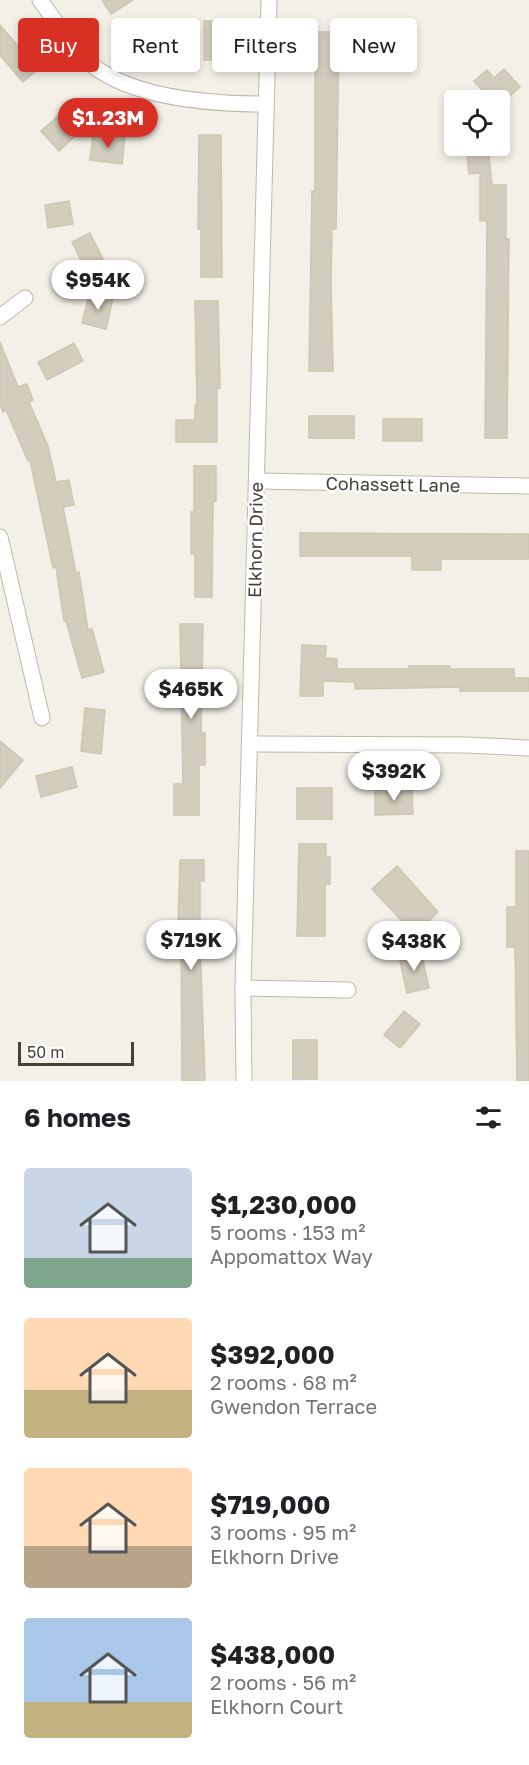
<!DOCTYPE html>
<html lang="en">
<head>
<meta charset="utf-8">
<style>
  :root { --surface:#fff; --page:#f2f2f2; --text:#202124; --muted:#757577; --accent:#d93025 }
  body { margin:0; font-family:"Golos Text",sans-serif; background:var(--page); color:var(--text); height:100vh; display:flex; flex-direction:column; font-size:22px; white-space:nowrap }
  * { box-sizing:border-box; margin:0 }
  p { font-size:20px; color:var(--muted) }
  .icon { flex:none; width:33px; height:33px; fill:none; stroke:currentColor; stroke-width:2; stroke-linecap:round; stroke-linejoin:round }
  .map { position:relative; height:1081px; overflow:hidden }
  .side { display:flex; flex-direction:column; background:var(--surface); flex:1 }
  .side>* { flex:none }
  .banner { position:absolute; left:18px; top:18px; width:494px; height:54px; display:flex; gap:12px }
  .buttons { position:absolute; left:444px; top:90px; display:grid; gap:12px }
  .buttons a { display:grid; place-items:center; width:66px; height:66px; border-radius:6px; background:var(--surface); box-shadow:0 3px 9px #0003; font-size:30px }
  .scale { position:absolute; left:18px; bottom:15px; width:116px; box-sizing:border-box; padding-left:6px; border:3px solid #454136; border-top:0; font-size:16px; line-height:21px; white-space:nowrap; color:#454136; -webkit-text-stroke:4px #fff; paint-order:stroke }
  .price { position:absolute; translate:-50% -51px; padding:0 14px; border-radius:21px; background:#fff; color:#222; font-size:20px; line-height:39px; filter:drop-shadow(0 2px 3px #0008) }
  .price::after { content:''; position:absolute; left:50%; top:36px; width:18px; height:14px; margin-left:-9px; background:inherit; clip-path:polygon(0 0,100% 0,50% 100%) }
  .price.selected { background:var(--accent); color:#fff }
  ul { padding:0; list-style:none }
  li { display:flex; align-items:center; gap:18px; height:150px; padding:0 24px }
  li span { display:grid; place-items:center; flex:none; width:168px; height:120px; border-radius:6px; color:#555 }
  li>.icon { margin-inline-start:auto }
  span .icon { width:72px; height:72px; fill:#fffc; stroke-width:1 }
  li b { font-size:26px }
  h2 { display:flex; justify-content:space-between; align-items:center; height:72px; padding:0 24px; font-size:26px }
  .tag { padding:0 21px; border-radius:6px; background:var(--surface); box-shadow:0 3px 9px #0003; font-size:21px; line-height:54px }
  .tag.selected { background:var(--accent); color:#fff }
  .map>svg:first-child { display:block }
  .building { fill:#d3cdbd; stroke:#cdc6b1; stroke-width:1.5 }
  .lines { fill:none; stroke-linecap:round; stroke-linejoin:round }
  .street-casing { stroke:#bdb9aa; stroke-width:17 }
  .street { stroke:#fff; stroke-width:15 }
  .labels { text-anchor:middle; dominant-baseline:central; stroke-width:5; stroke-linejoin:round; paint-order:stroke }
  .street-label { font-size:18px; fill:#454136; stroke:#fff }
</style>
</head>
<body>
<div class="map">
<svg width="529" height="1081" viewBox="0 0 529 1081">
  <rect width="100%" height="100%" fill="#f2f0e7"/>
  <g class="building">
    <path d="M 102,0 L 133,0 L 111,14 Z"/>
    <rect x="204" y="21" width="23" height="39"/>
    <path d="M 0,25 L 38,69 L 23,82 L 0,55 Z"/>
    <path d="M 315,32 L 339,32 L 336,229 L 332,229 L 331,282 L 333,371 L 309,371 L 312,191 L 315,191 Z"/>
    <path d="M 504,69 L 520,87 L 505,100 L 470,100 L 482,90 L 474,81 L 487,70 L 494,78 Z"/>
    <path d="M 66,109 L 84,128 L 59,151 L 41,131 Z"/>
    <path d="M 93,134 L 125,137 L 122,164 L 90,160 Z"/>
    <path d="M 199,135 L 221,135 L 222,277 L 201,277 L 201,229 L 198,229 Z"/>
    <path d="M 466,146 L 488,146 L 492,185 L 506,185 L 506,239 L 509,239 L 507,438 L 485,438 L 487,221 L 480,221 L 480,173 L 469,174 Z"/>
    <path d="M 69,201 L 73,224 L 48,228 L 45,205 Z"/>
    <path d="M 90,233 L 108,269 L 90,279 L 72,242 Z"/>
    <path d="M 90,292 L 113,298 L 106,329 L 82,323 Z"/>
    <path d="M 195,301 L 218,301 L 220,388 L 217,388 L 217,442 L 176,442 L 176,420 L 195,420 L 195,405 L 197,405 Z"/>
    <path d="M 0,342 L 18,387 L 27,384 L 33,400 L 29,402 L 48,446 L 56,482 L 69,480 L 74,505 L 63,507 L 76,573 L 79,572 L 88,630 L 92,629 L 104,672 L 82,678 L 66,621 L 64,621 L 56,567 L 53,568 L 30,460 L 28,461 L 6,410 L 3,412 L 0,404 Z"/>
    <path d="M 74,343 L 83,361 L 47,380 L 38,362 Z"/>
    <rect x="309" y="416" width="45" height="22"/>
    <rect x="383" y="419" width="39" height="22"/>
    <path d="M 194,466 L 216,466 L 216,501 L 213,501 L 212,597 L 195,597 L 195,554 L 191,554 L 191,512 L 194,512 Z"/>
    <path d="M 300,533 L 529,534 L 529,559 L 441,559 L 441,570 L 412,570 L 412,556 L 300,556 Z"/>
    <path d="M 180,624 L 203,624 L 201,733 L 205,733 L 205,765 L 199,765 L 199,815 L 174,815 L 174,784 L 183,784 Z"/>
    <path d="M 302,645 L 326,646 L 325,658 L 337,659 L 337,669 L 409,669 L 409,666 L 450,666 L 450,669 L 514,669 L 514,678 L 529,678 L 529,691 L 460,691 L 460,687 L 355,689 L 355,682 L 323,681 L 323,696 L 300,696 Z"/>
    <path d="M 85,708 L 105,710 L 101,754 L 81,751 Z"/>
    <path d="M 0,741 L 23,760 L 0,788 Z"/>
    <path d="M 72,767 L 77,787 L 41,797 L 36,776 Z"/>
    <rect x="297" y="788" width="35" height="31"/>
    <path d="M 412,788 L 413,814 L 375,815 L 375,789 Z"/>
    <path d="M 299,844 L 326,844 L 326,857 L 330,857 L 330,884 L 325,884 L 325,936 L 297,936 Z"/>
    <path d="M 516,851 L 529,851 L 529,1081 L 517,1081 L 515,947 L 507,947 L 507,907 L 516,907 Z"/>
    <path d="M 180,860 L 204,860 L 204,881 L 200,880 L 200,943 L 205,1081 L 182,1081 L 181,925 L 178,925 Z"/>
    <path d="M 397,866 L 438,912 L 414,934 L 372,889 Z"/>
    <path d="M 421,951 L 429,988 L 407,993 L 399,956 Z"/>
    <path d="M 404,1011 L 420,1024 L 400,1048 L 384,1035 Z"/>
    <rect x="293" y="1040" width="24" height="39"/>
  </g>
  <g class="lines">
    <g class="street-casing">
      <g id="street">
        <path d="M 40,0 C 57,23 73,50 96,68 C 139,99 215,104 266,104"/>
        <path d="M 0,317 L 25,298"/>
        <path d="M 257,481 L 529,486"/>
        <path d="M 0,537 L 42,718"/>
        <path d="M 250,744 L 465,745 L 529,748"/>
        <path d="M 243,988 L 348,990"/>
        <path d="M 244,1081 L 243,988 L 269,0"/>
      </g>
    </g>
    <use href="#street" class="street"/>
  </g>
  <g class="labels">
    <g class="street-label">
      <text transform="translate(393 484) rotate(1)">Cohassett Lane</text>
      <text transform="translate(255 540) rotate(-89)">Elkhorn Drive</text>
    </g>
  </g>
</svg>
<div class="buttons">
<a><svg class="icon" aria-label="locate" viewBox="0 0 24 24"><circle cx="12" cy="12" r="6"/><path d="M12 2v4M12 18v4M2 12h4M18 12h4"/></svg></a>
</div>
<div class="scale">50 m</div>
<b class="price selected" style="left:108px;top:149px">$1.23M</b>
<b class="price" style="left:98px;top:311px">$954K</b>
<b class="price" style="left:191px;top:720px">$465K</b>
<b class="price" style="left:394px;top:802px">$392K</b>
<b class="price" style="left:191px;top:971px">$719K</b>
<b class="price" style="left:414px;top:972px">$438K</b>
<div class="banner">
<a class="tag selected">Buy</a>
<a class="tag">Rent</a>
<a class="tag">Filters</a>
<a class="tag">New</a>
</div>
</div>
<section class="side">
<h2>6 homes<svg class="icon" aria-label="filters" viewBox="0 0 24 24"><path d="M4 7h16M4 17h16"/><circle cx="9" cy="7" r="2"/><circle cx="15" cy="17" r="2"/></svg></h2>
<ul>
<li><span style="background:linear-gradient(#c9d6e8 75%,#7fa58c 0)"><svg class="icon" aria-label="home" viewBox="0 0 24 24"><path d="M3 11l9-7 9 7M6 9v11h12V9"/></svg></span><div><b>$1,230,000</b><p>5 rooms · 153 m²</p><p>Appomattox Way</p></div></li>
<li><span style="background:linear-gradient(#ffd9b3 60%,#c2b280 0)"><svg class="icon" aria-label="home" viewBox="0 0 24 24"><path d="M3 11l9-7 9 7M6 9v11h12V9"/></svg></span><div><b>$392,000</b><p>2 rooms · 68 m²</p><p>Gwendon Terrace</p></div></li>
<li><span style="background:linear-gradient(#ffd9b3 65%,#b9a48a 0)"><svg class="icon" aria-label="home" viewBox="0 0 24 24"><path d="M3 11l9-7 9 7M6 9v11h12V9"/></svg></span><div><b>$719,000</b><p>3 rooms · 95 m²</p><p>Elkhorn Drive</p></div></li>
<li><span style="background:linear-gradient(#a9c7e8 70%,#c2b280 0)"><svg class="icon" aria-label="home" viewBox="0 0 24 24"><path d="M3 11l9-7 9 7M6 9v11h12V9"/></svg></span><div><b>$438,000</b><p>2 rooms · 56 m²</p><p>Elkhorn Court</p></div></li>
</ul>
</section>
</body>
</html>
